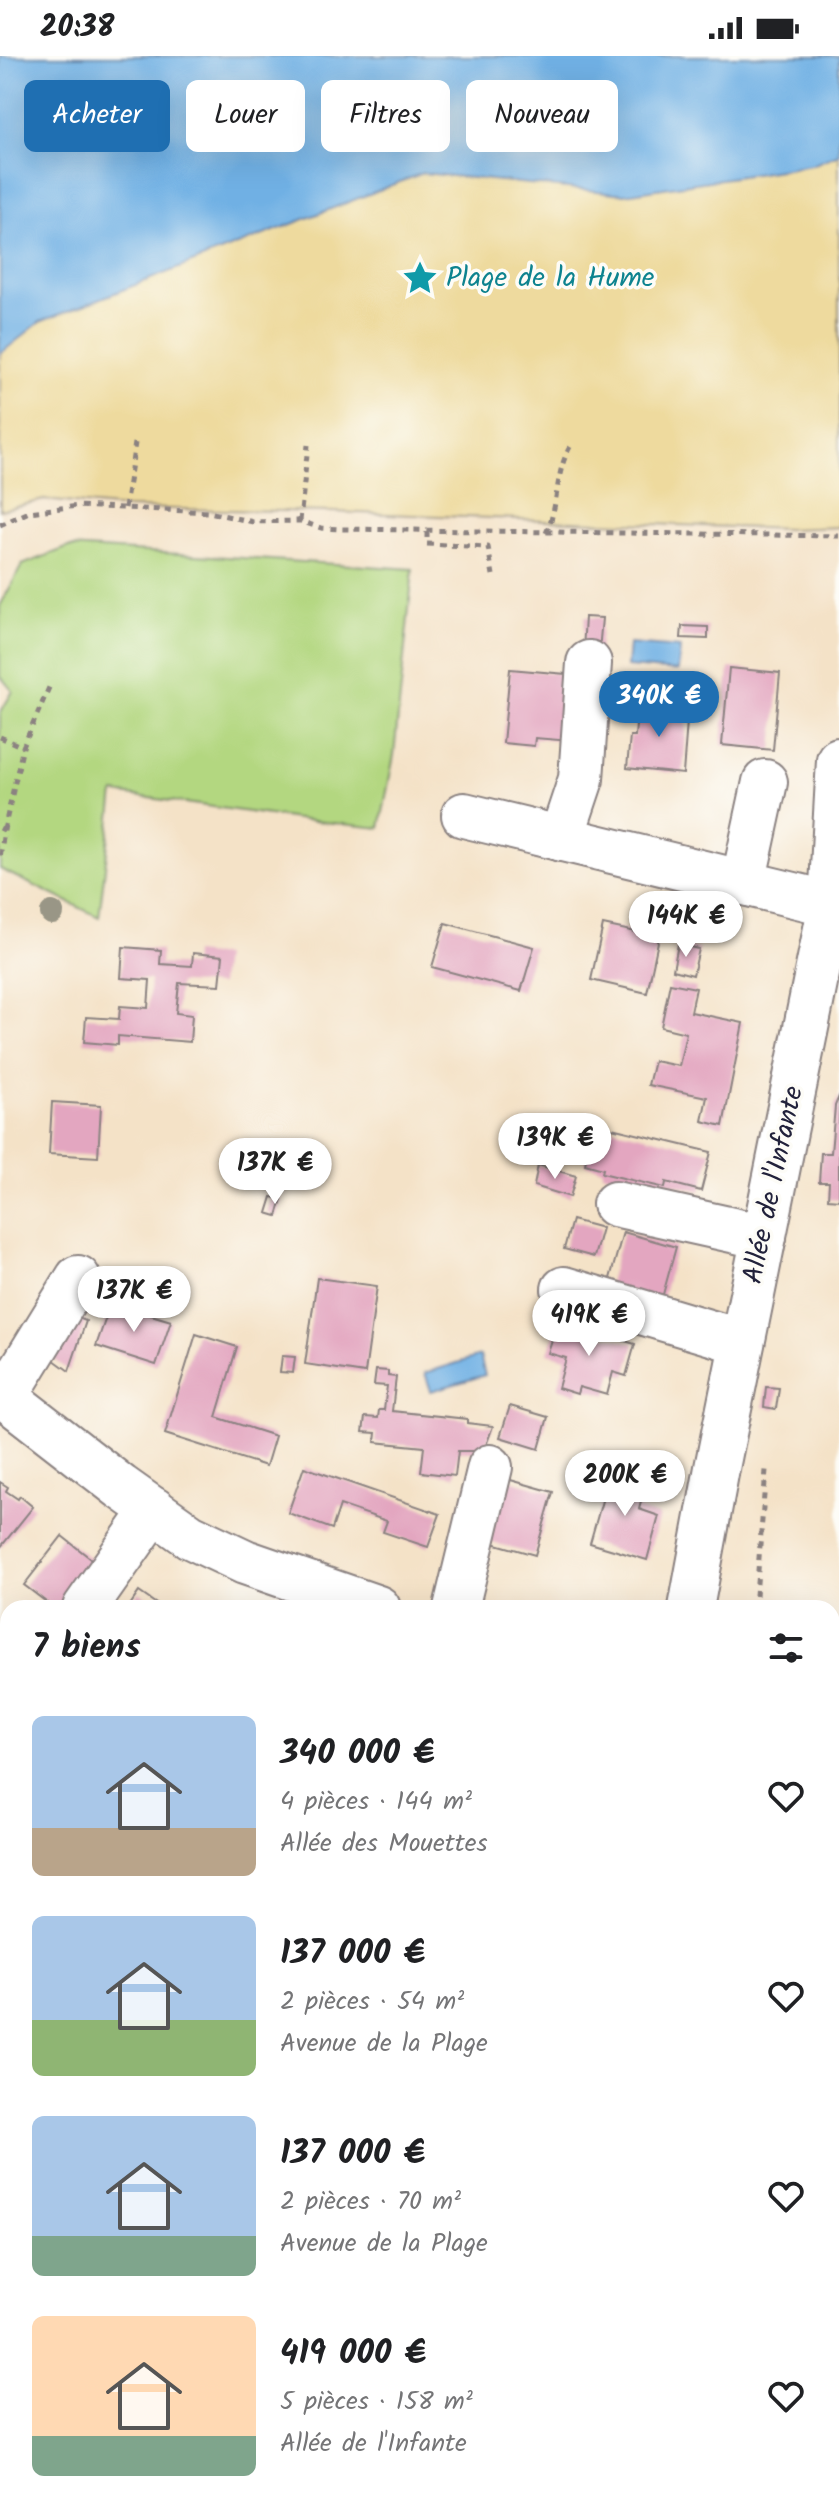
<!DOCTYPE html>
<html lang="fr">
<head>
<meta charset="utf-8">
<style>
  :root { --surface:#fff; --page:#f6f6f6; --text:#202124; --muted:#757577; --accent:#1f6fb2 }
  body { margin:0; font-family:Kalam,sans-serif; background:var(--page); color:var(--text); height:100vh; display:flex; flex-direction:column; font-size:30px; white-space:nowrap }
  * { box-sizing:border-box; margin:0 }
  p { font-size:26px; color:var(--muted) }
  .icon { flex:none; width:44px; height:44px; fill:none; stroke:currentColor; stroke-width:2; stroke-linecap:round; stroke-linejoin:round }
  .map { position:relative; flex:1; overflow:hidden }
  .panel { position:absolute; left:0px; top:1544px; width:840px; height:914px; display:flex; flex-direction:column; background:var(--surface); border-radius:24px 24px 0 0; box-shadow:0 8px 32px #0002 }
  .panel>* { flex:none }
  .top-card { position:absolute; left:24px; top:24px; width:792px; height:72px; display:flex; gap:16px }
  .price { position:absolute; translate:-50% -68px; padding:0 18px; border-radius:28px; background:#fff; color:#222; font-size:26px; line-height:52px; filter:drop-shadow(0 2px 4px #0008) }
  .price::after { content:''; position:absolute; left:50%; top:48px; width:24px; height:18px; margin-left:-12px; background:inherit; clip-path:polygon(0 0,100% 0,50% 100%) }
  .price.selected { background:var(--accent); color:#fff }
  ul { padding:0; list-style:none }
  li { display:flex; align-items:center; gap:24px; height:200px; padding:0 32px }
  li span { display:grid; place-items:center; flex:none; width:224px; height:160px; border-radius:12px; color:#555 }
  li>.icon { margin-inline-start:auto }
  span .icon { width:96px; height:96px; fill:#fffc; stroke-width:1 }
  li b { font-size:34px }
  h2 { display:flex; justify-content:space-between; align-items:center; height:96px; padding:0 32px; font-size:34px }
  .pill { padding:0 28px; border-radius:12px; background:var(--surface); box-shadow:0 8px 32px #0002; font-size:28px; line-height:72px }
  .pill.selected { background:var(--accent); color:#fff }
  .status { display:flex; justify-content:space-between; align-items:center; height:56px; padding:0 40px; background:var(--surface); direction:ltr }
  .status svg { height:22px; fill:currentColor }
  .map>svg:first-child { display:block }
  .green { fill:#b3d780; stroke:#6a7c5e; stroke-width:2 }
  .sand { fill:#eeda9e; stroke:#887e6c; stroke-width:2 }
  .water { fill:#70b0e4; stroke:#496990; stroke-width:2 }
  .building { fill:#e3a6c0 }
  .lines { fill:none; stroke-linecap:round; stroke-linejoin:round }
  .minor-casing { stroke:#8b8281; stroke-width:48 }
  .path { stroke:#8b8281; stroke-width:5; stroke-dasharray:6 6; stroke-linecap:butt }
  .minor { stroke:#fff; stroke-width:44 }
  .tree { fill:#999686 }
  .labels { text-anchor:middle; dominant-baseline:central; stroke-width:7; stroke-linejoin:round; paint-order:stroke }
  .culture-label { font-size:28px; fill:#0d838f; stroke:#fdfcf7; text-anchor:start }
  .street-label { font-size:28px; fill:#22223b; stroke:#fdfcf7 }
</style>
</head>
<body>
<div class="status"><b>20:38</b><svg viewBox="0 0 49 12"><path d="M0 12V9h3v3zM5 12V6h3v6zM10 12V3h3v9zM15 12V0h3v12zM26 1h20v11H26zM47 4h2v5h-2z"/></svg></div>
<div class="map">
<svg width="839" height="2457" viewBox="0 0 839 2457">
  <rect width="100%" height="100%" fill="#fdfcf7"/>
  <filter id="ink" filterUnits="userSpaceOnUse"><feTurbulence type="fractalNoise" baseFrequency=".0125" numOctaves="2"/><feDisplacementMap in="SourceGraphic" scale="16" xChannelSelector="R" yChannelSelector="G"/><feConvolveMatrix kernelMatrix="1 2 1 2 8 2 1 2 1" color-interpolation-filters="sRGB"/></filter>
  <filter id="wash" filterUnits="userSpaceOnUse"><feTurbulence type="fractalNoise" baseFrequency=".006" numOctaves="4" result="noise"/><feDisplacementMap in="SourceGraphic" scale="32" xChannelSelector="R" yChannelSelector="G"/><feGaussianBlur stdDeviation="1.8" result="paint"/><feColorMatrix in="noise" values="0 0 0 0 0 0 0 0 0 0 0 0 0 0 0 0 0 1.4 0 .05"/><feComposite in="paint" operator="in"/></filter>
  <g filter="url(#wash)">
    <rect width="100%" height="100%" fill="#f4e2c7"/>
    <path class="green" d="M 69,491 L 413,513 L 394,699 L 380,772 L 304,764 L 114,737 L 99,861 L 0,813 L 0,657 L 13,635 L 0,620 L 0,550 L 22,509 Z"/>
    <path class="sand" d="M 0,0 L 839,0 L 839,471 L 788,473 L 333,456 L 125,452 L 44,444 L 0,454 Z"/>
    <g class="water">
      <path d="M 0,0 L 839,0 L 839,98 L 812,109 L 625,138 L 423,117 L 40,266 L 0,298 Z"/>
      <path d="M 629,588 L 680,592 L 678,615 L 627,611 Z"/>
      <path d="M 480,1300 L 485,1319 L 431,1335 L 425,1317 Z"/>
    </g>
    <g id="blocks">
      <g class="building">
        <path d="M 585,561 L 602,562 L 599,595 L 583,594 Z"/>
        <path d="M 682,570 L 708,571 L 708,583 L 681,582 Z"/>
        <path d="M 729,612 L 780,617 L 773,694 L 722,689 Z"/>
        <path d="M 510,613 L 577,619 L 571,685 L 535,682 L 534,690 L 503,687 Z"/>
        <path d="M 638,648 L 688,652 L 683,718 L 627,712 L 630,680 L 635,680 Z"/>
        <path d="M 445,867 L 534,891 L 521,935 L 432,911 Z"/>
        <path d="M 603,869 L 659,881 L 647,937 L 591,924 Z"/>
        <path d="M 678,888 L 699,893 L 693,919 L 673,914 Z"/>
        <path d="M 123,891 L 161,894 L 160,908 L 192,910 L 193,897 L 223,900 L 220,929 L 179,927 L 176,957 L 192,959 L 190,986 L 118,980 L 118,989 L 84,986 L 86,961 L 119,963 L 120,950 L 148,952 L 150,924 L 121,922 Z"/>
        <path d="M 670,927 L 696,932 L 691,956 L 743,967 L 723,1070 L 702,1065 L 707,1041 L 648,1029 L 654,1005 L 679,1010 L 686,977 L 661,971 Z"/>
        <path d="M 839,1040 L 839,1144 L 828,1143 L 829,1126 L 819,1126 L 821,1097 L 831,1097 L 835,1050 Z"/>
        <path d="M 52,1046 L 101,1049 L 98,1101 L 49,1098 Z"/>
        <path d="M 595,1068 L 711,1096 L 701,1135 L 666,1126 L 665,1132 L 602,1117 L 603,1113 L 585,1108 Z"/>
        <path d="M 538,1109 L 576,1120 L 570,1141 L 534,1130 Z"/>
        <path d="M 272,1141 L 282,1143 L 277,1160 L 267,1157 Z"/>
        <path d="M 572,1164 L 602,1172 L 594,1201 L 564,1193 Z"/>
        <path d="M 623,1176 L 676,1191 L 659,1253 L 606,1237 Z"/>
        <path d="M 317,1222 L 377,1230 L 365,1317 L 305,1308 Z"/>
        <path d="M 111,1247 L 171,1265 L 156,1309 L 96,1290 Z"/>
        <path d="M 70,1259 L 86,1265 L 69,1315 L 54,1304 Z"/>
        <path d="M 558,1266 L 635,1288 L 626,1320 L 613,1316 L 607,1339 L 579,1331 L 577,1338 L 558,1332 L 566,1302 L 548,1297 Z"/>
        <path d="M 196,1278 L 237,1291 L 216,1361 L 275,1380 L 266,1410 L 165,1378 Z"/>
        <path d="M 282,1300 L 295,1301 L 293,1317 L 280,1316 Z"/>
        <path d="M 376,1314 L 388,1315 L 388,1320 L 396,1321 L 392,1355 L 467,1363 L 467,1367 L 493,1370 L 484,1395 L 458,1395 L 455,1420 L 421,1416 L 424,1391 L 375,1386 L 376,1377 L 363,1376 L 365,1361 L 378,1362 L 379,1354 L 384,1354 L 387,1330 L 374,1329 Z"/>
        <path d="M 766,1331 L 779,1332 L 776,1353 L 764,1351 Z"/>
        <path d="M 510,1350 L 548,1361 L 539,1393 L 500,1381 Z"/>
        <path d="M 304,1411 L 440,1458 L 428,1491 L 383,1476 L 387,1465 L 340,1449 L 332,1473 L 288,1457 Z"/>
        <path d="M 611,1413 L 647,1425 L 639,1453 L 659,1460 L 647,1504 L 590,1487 Z"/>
        <path d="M 507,1423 L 553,1436 L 535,1499 L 489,1486 Z"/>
        <path d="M 0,1426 L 8,1431 L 6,1435 L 18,1443 L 20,1440 L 33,1451 L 0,1492 Z"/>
        <path d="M 62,1480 L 100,1510 L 67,1552 L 54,1552 L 24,1529 Z"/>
        <path d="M 139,1536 L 162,1552 L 128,1552 Z"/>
        <path d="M 0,1605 L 8,1612 L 8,1635 L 0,1629 Z"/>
        <path d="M 0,2076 L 8,2078 L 8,2130 L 0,2128 Z"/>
      </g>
    </g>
  </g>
  <g filter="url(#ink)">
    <use href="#blocks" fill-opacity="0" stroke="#8b8281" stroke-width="2"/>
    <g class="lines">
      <g class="minor-casing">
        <g id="minor">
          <path d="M 464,759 L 831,848"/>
          <path d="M 561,783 L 581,723 L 589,607"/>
          <path d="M 743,827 L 765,726"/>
          <path d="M 615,1148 L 764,1181"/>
          <path d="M 564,1233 L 742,1286"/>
          <path d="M 0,1337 L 121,1431 L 190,1480 L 245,1506 L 378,1552"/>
          <path d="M 5,1341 L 78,1222"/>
          <path d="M 85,1552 L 154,1454"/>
          <path d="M 456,1552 L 490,1411"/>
          <path d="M 691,1552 L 717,1412 L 831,848 L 839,704"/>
          <path d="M 832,1643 L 839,1643"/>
          <path d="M 832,1769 L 839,1773"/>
          <path d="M 0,1976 L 8,1963"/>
          <path d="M 832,2067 L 839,2067"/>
          <path d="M 832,2229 L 839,2229"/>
          <path d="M 280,2450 L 280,2457"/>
          <path d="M 747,2450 L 747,2457"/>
          <path d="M 566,2457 L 612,2450"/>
        </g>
      </g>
      <g class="path">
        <path d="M 125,452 L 135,387"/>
        <path d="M 300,465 L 308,389"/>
        <path d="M 0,469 L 29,456 L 78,450 L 209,456 L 253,466 L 300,465 L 321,472 L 340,473 L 839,480"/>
        <path d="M 427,476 L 427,488 L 488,491 L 493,519"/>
        <path d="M 546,477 C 560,447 554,418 571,389"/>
        <path d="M 0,681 L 23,691"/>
        <path d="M 0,772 L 4,774 L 0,803"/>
        <path d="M 4,774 L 23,691 L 51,627"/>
        <path d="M 755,1552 L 766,1414"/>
        <path d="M 798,2450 L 798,2457"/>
      </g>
      <use href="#minor" class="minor"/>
    </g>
    <circle class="tree" cx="52" cy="857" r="12"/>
  </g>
  <defs>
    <g id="sight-bare" transform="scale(2.76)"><path d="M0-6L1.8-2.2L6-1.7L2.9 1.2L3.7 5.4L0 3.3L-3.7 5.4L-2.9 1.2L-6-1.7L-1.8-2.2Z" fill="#0f9aa8" stroke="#fdfcf7" stroke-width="2.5" paint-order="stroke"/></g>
  </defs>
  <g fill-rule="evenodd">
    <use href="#sight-bare" x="420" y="222"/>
  </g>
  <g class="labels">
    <g class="culture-label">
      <text x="446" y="222">Plage de la Hume</text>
    </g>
    <g class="street-label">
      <text transform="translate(774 1129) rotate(-78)">Allée de l'Infante</text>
    </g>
  </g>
</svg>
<b class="price selected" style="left:659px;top:683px">340K €</b>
<b class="price" style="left:686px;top:903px">144K €</b>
<b class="price" style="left:555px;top:1125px">139K €</b>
<b class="price" style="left:275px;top:1150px">137K €</b>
<b class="price" style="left:134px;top:1278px">137K €</b>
<b class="price" style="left:589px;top:1302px">419K €</b>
<b class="price" style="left:625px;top:1462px">200K €</b>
<div class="top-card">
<a class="pill selected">Acheter</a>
<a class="pill">Louer</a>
<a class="pill">Filtres</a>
<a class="pill">Nouveau</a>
</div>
<section class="panel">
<h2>7 biens<svg class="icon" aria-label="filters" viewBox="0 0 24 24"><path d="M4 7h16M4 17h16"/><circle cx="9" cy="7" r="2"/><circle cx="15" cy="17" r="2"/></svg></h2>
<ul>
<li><span style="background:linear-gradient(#a9c7e8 70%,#b9a48a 0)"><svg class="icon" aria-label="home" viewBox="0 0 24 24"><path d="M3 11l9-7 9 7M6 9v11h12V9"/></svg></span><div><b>340 000 €</b><p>4 pièces · 144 m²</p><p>Allée des Mouettes</p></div><svg class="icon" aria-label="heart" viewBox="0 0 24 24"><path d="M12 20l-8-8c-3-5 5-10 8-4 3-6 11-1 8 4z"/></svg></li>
<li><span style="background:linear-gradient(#a9c7e8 65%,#8fb573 0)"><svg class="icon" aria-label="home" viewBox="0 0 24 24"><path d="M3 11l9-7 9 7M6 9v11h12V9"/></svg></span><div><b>137 000 €</b><p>2 pièces · 54 m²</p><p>Avenue de la Plage</p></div><svg class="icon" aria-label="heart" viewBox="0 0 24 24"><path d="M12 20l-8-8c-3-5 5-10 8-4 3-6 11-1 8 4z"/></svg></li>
<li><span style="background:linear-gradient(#a9c7e8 75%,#7fa58c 0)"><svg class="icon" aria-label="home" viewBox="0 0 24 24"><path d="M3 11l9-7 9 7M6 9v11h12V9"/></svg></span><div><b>137 000 €</b><p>2 pièces · 70 m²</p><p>Avenue de la Plage</p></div><svg class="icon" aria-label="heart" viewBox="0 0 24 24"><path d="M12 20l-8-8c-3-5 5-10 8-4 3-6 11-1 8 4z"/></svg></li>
<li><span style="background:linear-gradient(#ffd9b3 75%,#7fa58c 0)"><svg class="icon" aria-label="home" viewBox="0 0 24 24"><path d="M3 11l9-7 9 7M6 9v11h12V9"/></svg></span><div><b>419 000 €</b><p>5 pièces · 158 m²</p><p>Allée de l'Infante</p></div><svg class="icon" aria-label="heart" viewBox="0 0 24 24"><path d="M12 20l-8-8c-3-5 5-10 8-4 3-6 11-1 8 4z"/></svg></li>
</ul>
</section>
</div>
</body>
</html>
